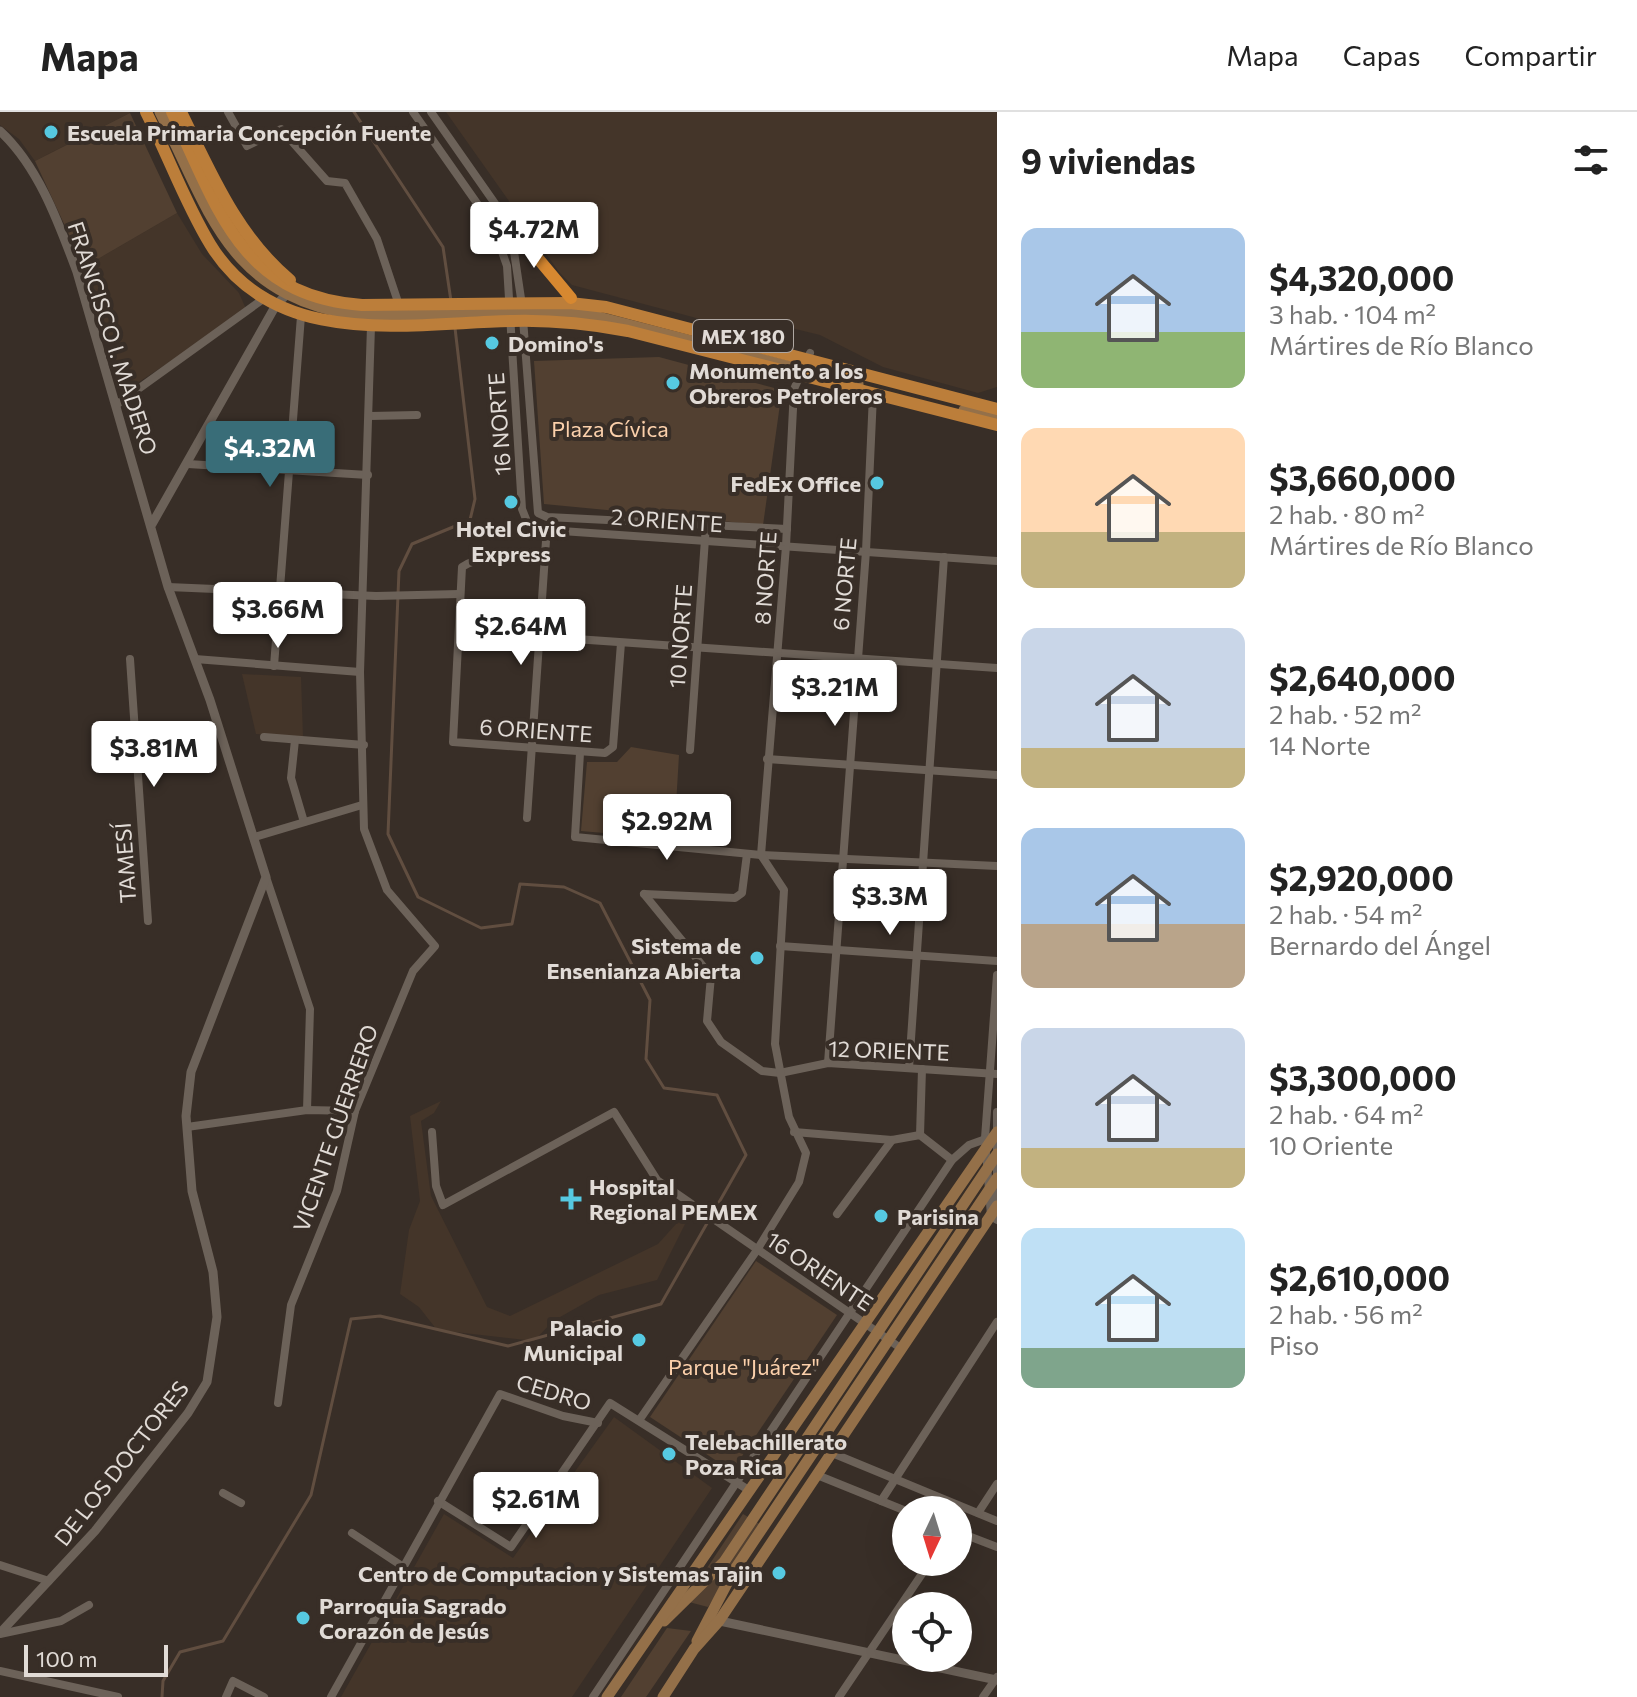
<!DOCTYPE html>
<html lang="es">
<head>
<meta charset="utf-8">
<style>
  :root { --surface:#fff; --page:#f2f2f2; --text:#222; --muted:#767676; --line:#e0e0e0; --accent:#396d78 }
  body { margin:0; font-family:Commissioner,sans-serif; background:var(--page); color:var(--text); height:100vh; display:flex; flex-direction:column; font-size:30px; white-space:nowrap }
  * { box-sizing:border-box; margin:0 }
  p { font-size:26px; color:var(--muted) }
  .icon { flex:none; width:44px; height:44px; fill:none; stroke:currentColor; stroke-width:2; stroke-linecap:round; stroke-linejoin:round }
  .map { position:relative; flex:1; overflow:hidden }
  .drawer { display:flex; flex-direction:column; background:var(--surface); width:640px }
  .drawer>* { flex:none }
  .needle { width:52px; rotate:184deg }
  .tools { position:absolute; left:892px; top:1384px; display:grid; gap:16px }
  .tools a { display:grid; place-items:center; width:80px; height:80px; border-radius:50%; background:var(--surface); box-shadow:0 8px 32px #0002; font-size:40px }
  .scale { position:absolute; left:24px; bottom:20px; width:144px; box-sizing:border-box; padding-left:8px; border:4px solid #e1dbd6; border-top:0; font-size:22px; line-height:28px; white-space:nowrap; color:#e1dbd6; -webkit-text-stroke:6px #382e27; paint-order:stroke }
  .price { position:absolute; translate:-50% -68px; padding:0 18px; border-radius:8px; background:#fff; color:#222; font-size:26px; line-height:52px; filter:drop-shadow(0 2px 4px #0008) }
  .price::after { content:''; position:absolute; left:50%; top:48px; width:24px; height:18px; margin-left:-12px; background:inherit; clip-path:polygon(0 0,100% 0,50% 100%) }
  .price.on { background:var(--accent); color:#fff }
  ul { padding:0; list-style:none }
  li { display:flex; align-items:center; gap:24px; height:200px; padding:0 24px }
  li span { display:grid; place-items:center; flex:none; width:224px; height:160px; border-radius:16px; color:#555 }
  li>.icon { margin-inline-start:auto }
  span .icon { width:96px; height:96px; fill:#fffc; stroke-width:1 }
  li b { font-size:34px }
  h2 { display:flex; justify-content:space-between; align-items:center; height:96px; padding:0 24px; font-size:34px }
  header { display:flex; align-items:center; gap:48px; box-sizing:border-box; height:112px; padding:0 40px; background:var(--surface); border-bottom:2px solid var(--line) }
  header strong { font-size:38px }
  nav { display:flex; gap:44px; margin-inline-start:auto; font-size:28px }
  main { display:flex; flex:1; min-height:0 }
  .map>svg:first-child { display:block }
  .built { fill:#443529 }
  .green { fill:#524031 }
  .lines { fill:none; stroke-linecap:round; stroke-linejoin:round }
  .stream { stroke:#614e40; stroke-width:3 }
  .minor { stroke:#6c6259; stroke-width:8 }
  .tertiary { stroke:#6c6259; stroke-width:9 }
  .secondary { stroke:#947049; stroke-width:11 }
  .primary { stroke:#bc7e3a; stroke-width:12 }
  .trunk { stroke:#d78830; stroke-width:12 }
  .poi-dot { fill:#56c9e1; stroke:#382e27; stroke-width:3 }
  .labels { text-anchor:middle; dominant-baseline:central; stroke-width:8; stroke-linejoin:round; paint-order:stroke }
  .shield { fill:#382e27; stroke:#aea7a2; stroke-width:2 }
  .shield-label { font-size:20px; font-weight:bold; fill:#e1dbd6 }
  .poi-label { font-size:22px; font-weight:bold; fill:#e1dbd6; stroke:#382e27; text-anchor:start }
  .street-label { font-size:22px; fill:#e1dbd6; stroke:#382e27 }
  .park-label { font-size:22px; fill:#fbd0ab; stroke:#382e27 }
</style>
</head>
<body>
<header>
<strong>Mapa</strong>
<nav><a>Mapa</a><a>Capas</a><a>Compartir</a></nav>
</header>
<main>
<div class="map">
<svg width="997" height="1585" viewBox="0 0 997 1585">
  <rect width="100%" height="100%" fill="#382e27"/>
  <g class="built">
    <path d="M 0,0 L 129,0 L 130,1 L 35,49 L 19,27 L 0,13 Z"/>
    <path d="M 446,0 L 997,0 L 997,275 L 978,281 L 883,255 L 820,223 L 775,212 L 719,212 L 572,173 L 559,160 Z"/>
    <path d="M 177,101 L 202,142 L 239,181 L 246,197 L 242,203 L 125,279 L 84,155 Z"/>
    <path d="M 242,562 L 301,565 L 303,625 L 256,622 Z"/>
    <path d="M 441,989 L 434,1001 L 421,1009 L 431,1084 L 487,1195 L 510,1204 L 658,1132 L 685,1102 L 689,1104 L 657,1168 L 599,1183 L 553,1209 L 534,1229 L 437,1218 L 419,1195 L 400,1182 L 409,1118 L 420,1089 L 410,1004 Z"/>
    <path d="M 614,1305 L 712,1376 L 572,1585 L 341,1585 L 444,1402 L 513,1446 Z"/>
  </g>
  <g class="green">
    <path d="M 130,1 L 177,101 L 84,155 L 35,49 Z"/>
    <path d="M 659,245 L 782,278 L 763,413 L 544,392 L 534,249 Z"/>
    <path d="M 631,635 L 679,643 L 674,727 L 581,719 L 587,650 L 617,650 Z"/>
    <path d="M 756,1149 L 837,1203 L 732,1359 L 650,1305 Z"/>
    <path d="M 743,1402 L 763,1414 L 708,1495 L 685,1489 Z"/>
    <path d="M 667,1516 L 691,1519 L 646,1585 L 621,1585 Z"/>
  </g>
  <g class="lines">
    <g class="stream">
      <path d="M 354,0 L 443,135 L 451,189"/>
      <path d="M 162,1585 L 163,1569 L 180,1540 L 223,1529 L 311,1383 L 351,1207 L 380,1204 L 508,1234 L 661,1192 L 746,1043 L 717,983 L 664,976 L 646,947 L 650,888 L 600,791 L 564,775 L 520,772 L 512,812 L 481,816 L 418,785 L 388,722 L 399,459 L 412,432 L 470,408 L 475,387 L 455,216"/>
    </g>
    <g class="minor">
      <path d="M 228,0 L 247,34 L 281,17 L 327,69 L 345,71 L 377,127 L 397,187"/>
      <path d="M 413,0 L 493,114 L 507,154 L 522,397 L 528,412 L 547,418 L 997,449"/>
      <path d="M 431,0 L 510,113 L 522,193"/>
      <path d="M 523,207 L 538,401 L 547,405 L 787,417"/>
      <path d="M 116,293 L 266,185"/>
      <path d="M 370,304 L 417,303"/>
      <path d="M 188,352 L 368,363"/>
      <path d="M 545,448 C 519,447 484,440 462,455 L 453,630 L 605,641 L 613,635 L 621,531"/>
      <path d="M 168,475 L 376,484 L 459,482"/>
      <path d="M 459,519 L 997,556"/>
      <path d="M 130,547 L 148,809"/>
      <path d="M 195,547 L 360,560"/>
      <path d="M 274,554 L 301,204"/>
      <path d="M 264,625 L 364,633"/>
      <path d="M 295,628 L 291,666 L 304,710"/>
      <path d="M 690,638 L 706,413"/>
      <path d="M 580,641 L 575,725 L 761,743 L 997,754"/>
      <path d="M 767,647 L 997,663"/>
      <path d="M 527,706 L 547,414"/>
      <path d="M 255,725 L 362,693"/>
      <path d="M 266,765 L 310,897 L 307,998"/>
      <path d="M 644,782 L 711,864 L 707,909 L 721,930 L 762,959 L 780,961 L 828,951 L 997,962"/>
      <path d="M 644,782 L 735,786 L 742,781 L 747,742"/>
      <path d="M 780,834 L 997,849"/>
      <path d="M 997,863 L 985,1026 L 991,1104 L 997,1108"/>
      <path d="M 828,951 L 866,439 L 873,283"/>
      <path d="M 909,956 L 944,445"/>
      <path d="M 187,1015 L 307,998 L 355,999"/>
      <path d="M 432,1020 L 436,1074 L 443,1093 L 614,1000 L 657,1068 L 902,1237"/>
      <path d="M 794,1020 L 892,1028 L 920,1023 L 952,1048"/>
      <path d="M 920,1023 L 922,957"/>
      <path d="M 997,1095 L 997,1000"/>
      <path d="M 837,1102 L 892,1028"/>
      <path d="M 278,1291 L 291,1193 L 337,1079 L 355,999 L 413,859 L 435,834 L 387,778 L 364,717 L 360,560 L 371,214"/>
      <path d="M 640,1307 L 757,1138 L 799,1070 L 806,1041 L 789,1005 L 775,932 L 784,778 L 761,743 L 786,434 L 794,277 L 810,241"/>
      <path d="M 832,1341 L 997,1409"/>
      <path d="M 817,1363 L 906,1399"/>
      <path d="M 223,1381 L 241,1391"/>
      <path d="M 438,1389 L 511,1435 L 610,1291 L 747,1377"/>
      <path d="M 881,1389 L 997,1210"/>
      <path d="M 978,1401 L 997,1372"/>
      <path d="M 958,1420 L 997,1435"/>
      <path d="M 352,1421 L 402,1454"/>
      <path d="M 0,1453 L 49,1469"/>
      <path d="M 0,1522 L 61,1509 L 89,1493"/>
      <path d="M 0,1559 L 118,1585"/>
      <path d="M 226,1585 L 233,1569 L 264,1585"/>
      <path d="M 331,1585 L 500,1282 L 563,1304 L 598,1311"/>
      <path d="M 593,1585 L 952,1048 L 969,1033 L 994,1024"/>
      <path d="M 839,1585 L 930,1450"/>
      <path d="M 983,1585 L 997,1565"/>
    </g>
    <g class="tertiary">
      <path d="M 0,19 C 39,55 59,112 77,160 L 168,475 L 210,588 L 266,765 L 191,960 L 186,1004 L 192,1079 L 213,1160 L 217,1205 L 207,1270 L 188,1301 L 95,1419 L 0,1521"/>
      <path d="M 152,412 L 276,193 L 291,178"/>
      <path d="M 715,1508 L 997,1568"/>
    </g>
    <g class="secondary">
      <path d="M 160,0 C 211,102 228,182 355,203 L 587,202 L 858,272"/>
      <path d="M 964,298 L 997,307"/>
      <path d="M 664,1509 L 724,1450 L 997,1042"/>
      <path d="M 697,1529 L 733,1460 L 997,1066"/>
      <path d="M 607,1585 L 997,1020"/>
      <path d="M 663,1585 L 694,1537 L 719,1509 L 997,1094"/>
    </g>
    <g class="primary">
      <path d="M 146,0 C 168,43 185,91 210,132 C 275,239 409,211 513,209 C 552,208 590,212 628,219 L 997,313"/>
      <path d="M 172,0 C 218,96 240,184 362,193 L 570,191 L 606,195 L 997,297"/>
      <path d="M 181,0 C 211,61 237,124 290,168"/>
    </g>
    <path class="trunk" d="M 510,113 L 571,186"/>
  </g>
  <g class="poi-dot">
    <circle cx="51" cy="20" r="8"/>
    <circle cx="492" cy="231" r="8"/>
    <circle cx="673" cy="271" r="8"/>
    <circle cx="877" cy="371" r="8"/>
    <circle cx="511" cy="390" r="8"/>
    <circle cx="757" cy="846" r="8"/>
    <path d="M567 1075h8v8h8v8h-8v8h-8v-8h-8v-8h8z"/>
    <circle cx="881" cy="1104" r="8"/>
    <circle cx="639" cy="1228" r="8"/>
    <circle cx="669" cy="1342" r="8"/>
    <circle cx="779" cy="1461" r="8"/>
    <circle cx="303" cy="1506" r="8"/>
  </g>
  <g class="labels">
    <rect class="shield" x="693" y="208" width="100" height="32" rx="6"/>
    <g class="shield-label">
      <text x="743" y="224">MEX 180</text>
    </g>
    <g class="poi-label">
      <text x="67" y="20">Escuela Primaria Concepción Fuente</text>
      <text x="508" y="231">Domino's</text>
      <text x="689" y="258">Monumento a los<tspan x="689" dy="25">Obreros Petroleros</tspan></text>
      <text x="861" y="371" text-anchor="end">FedEx Office</text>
      <text x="511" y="416" text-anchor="middle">Hotel Civic<tspan x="511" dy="25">Express</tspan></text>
      <text x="741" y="833" text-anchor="end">Sistema de<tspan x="741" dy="25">Ensenianza Abierta</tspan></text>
      <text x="589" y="1074">Hospital<tspan x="589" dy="25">Regional PEMEX</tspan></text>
      <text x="897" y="1104">Parisina</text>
      <text x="623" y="1215" text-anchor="end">Palacio<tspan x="623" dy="25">Municipal</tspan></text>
      <text x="685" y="1329">Telebachillerato<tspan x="685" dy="25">Poza Rica</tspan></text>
      <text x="763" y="1461" text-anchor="end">Centro de Computacion y Sistemas Tajin</text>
      <text x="319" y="1493">Parroquia Sagrado<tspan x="319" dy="25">Corazón de Jesús</tspan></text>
    </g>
    <g class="street-label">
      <text transform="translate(113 226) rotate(72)">FRANCISCO I. MADERO</text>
      <text transform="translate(499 312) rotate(-94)">16 NORTE</text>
      <text transform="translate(667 408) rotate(4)">2 ORIENTE</text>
      <text transform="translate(765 466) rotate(-86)">8 NORTE</text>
      <text transform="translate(844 472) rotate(-85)">6 NORTE</text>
      <text transform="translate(680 524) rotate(-86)">10 NORTE</text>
      <text transform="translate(536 618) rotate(4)">6 ORIENTE</text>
      <text transform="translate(125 751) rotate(-94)">TAMESÍ</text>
      <text transform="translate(889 938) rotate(2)">12 ORIENTE</text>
      <text transform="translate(335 1016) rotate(-71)">VICENTE GUERRERO</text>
      <text transform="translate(820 1159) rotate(34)">16 ORIENTE</text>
      <text transform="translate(554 1280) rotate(17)">CEDRO</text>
      <text transform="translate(121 1351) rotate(-52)">DE LOS DOCTORES</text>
    </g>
    <g class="park-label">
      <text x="610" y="316">Plaza Cívica</text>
      <text x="744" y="1254">Parque "Juárez"</text>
    </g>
  </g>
</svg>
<div class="tools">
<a><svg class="needle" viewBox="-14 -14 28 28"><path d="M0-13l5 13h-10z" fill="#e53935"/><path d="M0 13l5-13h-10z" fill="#767676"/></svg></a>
<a><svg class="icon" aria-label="locate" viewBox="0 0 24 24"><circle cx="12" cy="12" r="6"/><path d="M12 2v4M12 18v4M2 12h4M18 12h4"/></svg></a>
</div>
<div class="scale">100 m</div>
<b class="price" style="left:534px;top:158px">$4.72M</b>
<b class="price on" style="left:270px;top:377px">$4.32M</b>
<b class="price" style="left:278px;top:538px">$3.66M</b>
<b class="price" style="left:521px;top:555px">$2.64M</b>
<b class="price" style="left:835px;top:616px">$3.21M</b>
<b class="price" style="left:154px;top:677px">$3.81M</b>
<b class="price" style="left:667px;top:750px">$2.92M</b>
<b class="price" style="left:890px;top:825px">$3.3M</b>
<b class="price" style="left:536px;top:1428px">$2.61M</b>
</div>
<section class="drawer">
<h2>9 viviendas<svg class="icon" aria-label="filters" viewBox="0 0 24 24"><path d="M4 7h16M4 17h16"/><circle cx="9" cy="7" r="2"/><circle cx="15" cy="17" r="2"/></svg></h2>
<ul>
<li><span style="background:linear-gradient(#a9c7e8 65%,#8fb573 0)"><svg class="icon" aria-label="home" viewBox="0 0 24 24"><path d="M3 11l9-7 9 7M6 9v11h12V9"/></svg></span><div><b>$4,320,000</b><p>3 hab. · 104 m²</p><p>Mártires de Río Blanco</p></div></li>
<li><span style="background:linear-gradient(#ffd9b3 65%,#c2b280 0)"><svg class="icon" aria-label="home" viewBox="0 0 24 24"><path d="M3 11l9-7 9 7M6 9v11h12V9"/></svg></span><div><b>$3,660,000</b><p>2 hab. · 80 m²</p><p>Mártires de Río Blanco</p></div></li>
<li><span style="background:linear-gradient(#c9d6e8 75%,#c2b280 0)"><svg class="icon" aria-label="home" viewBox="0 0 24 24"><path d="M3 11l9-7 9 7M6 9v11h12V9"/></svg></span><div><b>$2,640,000</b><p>2 hab. · 52 m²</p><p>14 Norte</p></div></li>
<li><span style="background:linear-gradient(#a9c7e8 60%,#b9a48a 0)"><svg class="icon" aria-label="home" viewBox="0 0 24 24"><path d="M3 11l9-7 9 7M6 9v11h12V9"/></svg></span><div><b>$2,920,000</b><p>2 hab. · 54 m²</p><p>Bernardo del Ángel</p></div></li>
<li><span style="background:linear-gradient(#c9d6e8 75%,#c2b280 0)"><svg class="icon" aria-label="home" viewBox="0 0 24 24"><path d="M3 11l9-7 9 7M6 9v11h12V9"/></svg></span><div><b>$3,300,000</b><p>2 hab. · 64 m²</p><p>10 Oriente</p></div></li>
<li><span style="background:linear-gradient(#bfe0f5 75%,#7fa58c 0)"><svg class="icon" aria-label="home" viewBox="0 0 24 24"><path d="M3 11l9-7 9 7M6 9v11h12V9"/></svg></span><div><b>$2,610,000</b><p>2 hab. · 56 m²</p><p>Piso</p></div></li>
</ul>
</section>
</main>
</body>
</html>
